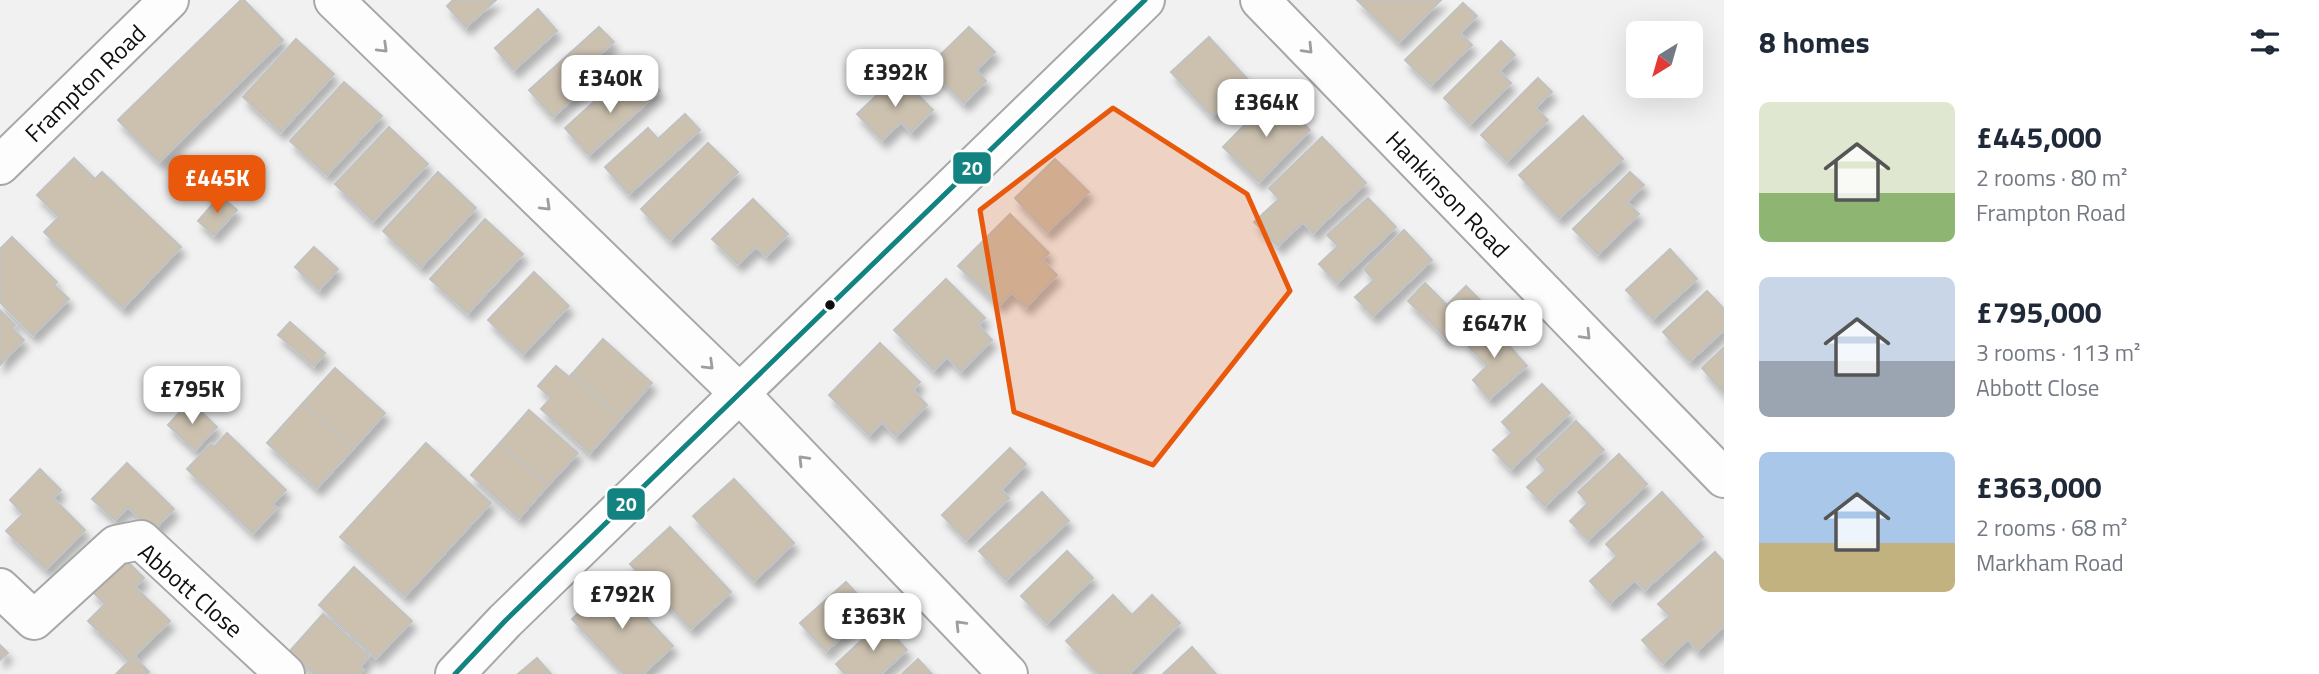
<!DOCTYPE html>
<html lang="en">
<head>
<meta charset="utf-8">
<style>
  :root { --surface:#fff; --page:#f6f6f7; --text:#1f2937; --muted:#747a83; --accent:#ea580c }
  body { margin:0; font-family:"Titillium Web",sans-serif; background:var(--page); color:var(--text); height:100vh; display:flex; flex-direction:column; font-size:26px; white-space:nowrap }
  * { box-sizing:border-box; margin:0 }
  p { font-size:23px; color:var(--muted) }
  .icon { flex:none; width:38px; height:38px; fill:none; stroke:currentColor; stroke-width:2; stroke-linecap:round; stroke-linejoin:round }
  .map { position:relative; flex:1; overflow:hidden }
  .drawer { display:flex; flex-direction:column; background:var(--surface); width:595px }
  .drawer>* { flex:none }
  .needle { width:46px; rotate:217deg }
  .fabs { position:absolute; left:1626px; top:21px; display:grid; gap:14px }
  .fabs a { display:grid; place-items:center; width:77px; height:77px; border-radius:10px; background:var(--surface); box-shadow:0 7px 28px #0002; font-size:35px }
  .price { position:absolute; translate:-50% -60px; padding:0 16px; border-radius:14px; background:#fff; color:#222; font-size:23px; line-height:46px; filter:drop-shadow(0 2px 4px #0008) }
  .price::after { content:''; position:absolute; left:50%; top:42px; width:21px; height:16px; margin-left:-10px; background:inherit; clip-path:polygon(0 0,100% 0,50% 100%) }
  .price.selected { background:var(--accent); color:#fff }
  ul { padding:0; list-style:none }
  li { display:flex; align-items:center; gap:21px; height:175px; padding:0 35px }
  li span { display:grid; place-items:center; flex:none; width:196px; height:140px; border-radius:10px; color:#555 }
  li>.icon { margin-inline-start:auto }
  span .icon { width:84px; height:84px; fill:#fffc; stroke-width:1 }
  li b { font-size:30px }
  h2 { display:flex; justify-content:space-between; align-items:center; height:84px; padding:0 35px; font-size:30px }
  main { display:flex; flex:1; min-height:0 }
  .map>svg:first-child { display:block }
  .building { fill:#ccc1af; stroke:#c1c1c0; stroke-width:2; filter:url(#shadow) }
  .lines { fill:none; stroke-linecap:round; stroke-linejoin:round }
  .minor-casing { stroke:#a7a7a8; stroke-width:42 }
  .minor { stroke:#fdfdfd; stroke-width:38 }
  .bus-1-casing { stroke:#fff; stroke-width:10 }
  .bus-1 { stroke:#128380; stroke-width:5 }
  .oneway { stroke:#9e9e9e }
  .marked { fill:#e8590c; fill-opacity:0.2; stroke:#e8590c; stroke-width:5; stroke-linejoin:round }
  .bus-dot { fill:#0f0f10; stroke:#fff; stroke-width:2.5 }
  .labels { text-anchor:middle; dominant-baseline:central; stroke-width:7; stroke-linejoin:round; paint-order:stroke }
  .street-label { font-size:24px; fill:#0f0f10; stroke:#fff }
  .line-badge { stroke:#fff; stroke-width:2.5 }
  .badge-label { font-size:19px; text-anchor:middle; font-weight:bold; fill:#fff }
</style>
</head>
<body>
<main>
<div class="map">
<svg width="1724" height="674" viewBox="0 0 1724 674">
  <defs>
    <filter id="shadow"><feDropShadow dx="4.5" dy="8" stdDeviation="3.5" flood-color="#0004"/></filter>
  </defs>
  <rect width="100%" height="100%" fill="#f1f1f2"/>
  <g class="building">
    <path d="M 241,0 L 244,0 L 283,40 L 159,162 L 118,120 Z"/>
    <path d="M 453,0 L 496,0 L 466,27 L 447,6 Z"/>
    <path d="M 1357,0 L 1441,0 L 1399,42 Z"/>
    <path d="M 1463,3 L 1477,16 L 1460,33 L 1472,45 L 1431,85 L 1405,60 Z"/>
    <path d="M 538,9 L 557,31 L 514,70 L 495,48 Z"/>
    <path d="M 599,27 L 614,42 L 586,67 L 596,77 L 553,117 L 529,90 Z"/>
    <path d="M 969,27 L 995,52 L 976,70 L 986,81 L 964,103 L 928,67 Z"/>
    <path d="M 1209,37 L 1250,82 L 1212,116 L 1171,72 Z"/>
    <path d="M 296,39 L 334,74 L 281,132 L 243,97 Z"/>
    <path d="M 1501,41 L 1515,55 L 1499,71 L 1511,83 L 1470,124 L 1444,98 Z"/>
    <path d="M 645,75 L 660,91 L 589,155 L 565,128 L 608,89 L 618,100 Z"/>
    <path d="M 898,75 L 933,110 L 911,132 L 901,122 L 882,140 L 857,114 Z"/>
    <path d="M 1538,78 L 1552,92 L 1535,108 L 1548,120 L 1507,161 L 1481,135 Z"/>
    <path d="M 344,82 L 382,116 L 327,175 L 290,141 Z"/>
    <path d="M 1274,95 L 1310,130 L 1259,182 L 1223,147 Z"/>
    <path d="M 685,114 L 700,130 L 629,194 L 605,167 L 648,128 L 658,139 Z"/>
    <path d="M 1583,116 L 1623,159 L 1559,218 L 1519,175 Z"/>
    <path d="M 389,127 L 428,164 L 373,221 L 335,184 Z"/>
    <path d="M 1322,137 L 1366,183 L 1313,233 L 1303,222 L 1278,246 L 1254,222 L 1279,199 L 1269,188 Z"/>
    <path d="M 708,143 L 738,172 L 670,240 L 641,209 Z"/>
    <path d="M 74,158 L 95,179 L 102,172 L 181,247 L 123,308 L 44,232 L 59,217 L 37,195 Z"/>
    <path d="M 1055,159 L 1089,192 L 1047,232 L 1015,198 Z"/>
    <path d="M 438,172 L 476,208 L 421,267 L 383,231 Z"/>
    <path d="M 1630,172 L 1644,185 L 1627,202 L 1639,214 L 1598,254 L 1573,229 Z"/>
    <path d="M 220,196 L 237,210 L 214,235 L 198,221 Z"/>
    <path d="M 1368,198 L 1396,227 L 1337,283 L 1319,264 L 1338,246 L 1327,235 Z"/>
    <path d="M 753,199 L 788,234 L 766,256 L 756,247 L 738,264 L 712,239 Z"/>
    <path d="M 1010,214 L 1049,253 L 1042,260 L 1057,275 L 1026,307 L 1012,292 L 999,305 L 958,266 Z"/>
    <path d="M 485,219 L 523,254 L 468,313 L 430,279 Z"/>
    <path d="M 1404,230 L 1432,260 L 1373,316 L 1355,297 L 1374,280 L 1364,269 Z"/>
    <path d="M 12,237 L 57,282 L 54,285 L 69,299 L 33,335 L 0,302 L 0,249 Z"/>
    <path d="M 314,247 L 338,269 L 319,290 L 295,267 Z"/>
    <path d="M 1670,249 L 1697,279 L 1653,319 L 1626,290 Z"/>
    <path d="M 534,272 L 569,306 L 523,354 L 488,320 Z"/>
    <path d="M 946,279 L 985,318 L 978,325 L 992,340 L 961,371 L 947,357 L 934,370 L 894,330 Z"/>
    <path d="M 1425,283 L 1447,305 L 1466,286 L 1482,302 L 1446,338 L 1408,301 Z"/>
    <path d="M 1707,291 L 1724,309 L 1724,330 L 1690,361 L 1663,332 Z"/>
    <path d="M 0,310 L 15,325 L 11,328 L 24,340 L 0,365 Z"/>
    <path d="M 1487,321 L 1527,366 L 1489,399 L 1473,380 L 1487,366 L 1464,341 Z"/>
    <path d="M 290,322 L 325,353 L 314,366 L 278,335 Z"/>
    <path d="M 603,339 L 652,383 L 621,418 L 572,374 Z"/>
    <path d="M 880,343 L 920,382 L 913,390 L 927,405 L 896,436 L 882,422 L 869,435 L 829,395 Z"/>
    <path d="M 1724,347 L 1724,393 L 1702,368 Z"/>
    <path d="M 556,366 L 569,377 L 572,374 L 621,418 L 590,453 L 541,409 L 551,398 L 538,386 Z"/>
    <path d="M 335,368 L 385,413 L 353,449 L 303,403 Z"/>
    <path d="M 1542,384 L 1570,413 L 1511,469 L 1493,450 L 1512,433 L 1502,422 Z"/>
    <path d="M 190,401 L 217,427 L 195,450 L 168,425 Z"/>
    <path d="M 303,403 L 353,449 L 317,488 L 267,443 Z"/>
    <path d="M 529,410 L 578,453 L 548,485 L 500,443 Z"/>
    <path d="M 1576,421 L 1604,450 L 1545,506 L 1527,487 L 1546,470 L 1536,459 Z"/>
    <path d="M 227,433 L 286,490 L 272,504 L 277,508 L 253,533 L 187,469 L 211,444 L 214,447 Z"/>
    <path d="M 426,443 L 491,503 L 405,596 L 340,537 Z"/>
    <path d="M 500,443 L 548,485 L 519,518 L 471,475 Z"/>
    <path d="M 1010,448 L 1026,464 L 1001,490 L 1009,498 L 966,540 L 942,515 Z"/>
    <path d="M 1619,454 L 1647,484 L 1588,540 L 1570,521 L 1588,503 L 1578,492 Z"/>
    <path d="M 127,463 L 174,509 L 153,531 L 128,507 L 115,520 L 92,499 Z"/>
    <path d="M 40,469 L 61,490 L 53,498 L 85,530 L 46,569 L 6,531 L 23,514 L 10,500 Z"/>
    <path d="M 734,479 L 794,543 L 754,581 L 693,516 Z"/>
    <path d="M 1042,492 L 1069,521 L 1006,580 L 979,551 Z"/>
    <path d="M 1662,492 L 1703,537 L 1645,590 L 1635,580 L 1610,603 L 1590,581 L 1617,556 L 1606,544 Z"/>
    <path d="M 670,527 L 731,592 L 691,629 L 630,564 Z"/>
    <path d="M 1067,551 L 1093,578 L 1047,623 L 1021,596 Z"/>
    <path d="M 1715,552 L 1724,562 L 1724,626 L 1697,651 L 1688,639 L 1663,663 L 1642,640 L 1670,616 L 1658,604 Z"/>
    <path d="M 125,559 L 144,578 L 135,587 L 170,621 L 129,661 L 88,621 L 105,604 L 92,591 Z"/>
    <path d="M 354,567 L 412,621 L 376,658 L 319,605 Z"/>
    <path d="M 612,581 L 673,646 L 643,674 L 624,674 L 572,619 Z"/>
    <path d="M 846,582 L 872,610 L 826,651 L 800,623 Z"/>
    <path d="M 1113,595 L 1132,615 L 1152,595 L 1180,623 L 1129,674 L 1099,674 L 1066,641 Z"/>
    <path d="M 323,614 L 369,656 L 360,667 L 363,670 L 360,674 L 314,674 L 289,652 Z"/>
    <path d="M 881,622 L 907,650 L 881,674 L 845,674 L 836,664 Z"/>
    <path d="M 0,645 L 8,653 L 0,660 Z"/>
    <path d="M 1192,647 L 1216,674 L 1163,674 Z"/>
    <path d="M 134,656 L 149,672 L 147,674 L 116,674 Z"/>
    <path d="M 537,658 L 551,674 L 518,674 Z"/>
    <path d="M 918,659 L 932,674 L 902,674 Z"/>
  </g>
  <g class="lines">
    <g class="minor-casing">
      <g id="minor">
        <path d="M 334,0 L 739,393 L 1008,674"/>
        <path d="M 1260,0 L 1724,478"/>
        <path d="M 0,165 L 169,0"/>
        <path d="M 0,588 L 34,620 L 116,545 L 141,540 L 285,674"/>
        <path d="M 455,674 L 505,621 L 1145,0"/>
      </g>
    </g>
    <use href="#minor" class="minor"/>
    <g class="bus-1-casing">
      <path id="bus-1" d="M 455,674 L 505,621 L 1145,0"/>
    </g>
    <use href="#bus-1" class="bus-1"/>
  </g>
  <defs><path id="oneway-chevron" d="M-2-3.5L2.5 0L-2 3.5" fill="none" stroke-width="1.6" stroke-linecap="round" stroke-linejoin="round" transform="scale(1.75)"/></defs>
  <g class="oneway">
    <use href="#oneway-chevron" transform="translate(383 48) rotate(44)"/>
    <use href="#oneway-chevron" transform="translate(1308 49) rotate(46)"/>
    <use href="#oneway-chevron" transform="translate(546 206) rotate(44)"/>
    <use href="#oneway-chevron" transform="translate(1586 335) rotate(46)"/>
    <use href="#oneway-chevron" transform="translate(709 365) rotate(44)"/>
    <use href="#oneway-chevron" transform="translate(803 460) rotate(-134)"/>
    <use href="#oneway-chevron" transform="translate(960 625) rotate(-134)"/>
  </g>
  <path class="marked" d="M 1113,108 L 1247,194 L 1290,291 L 1153,465 L 1014,412 L 980,210 Z"/>
  <circle class="bus-dot" cx="830" cy="305" r="6"/>
  <g class="labels">
    <g class="street-label">
      <text transform="translate(85 83) rotate(-44)">Frampton Road</text>
      <text transform="translate(1448 194) rotate(46)">Hankinson Road</text>
      <text transform="translate(191 590) rotate(41)">Abbott Close</text>
    </g>
  </g>
  <g class="line-badge">
    <rect x="952" y="151" width="40" height="34" rx="7" fill="#128380"/>
    <rect x="606" y="487" width="40" height="34" rx="7" fill="#128380"/>
  </g>
  <g class="badge-label">
    <text x="972" y="175">20</text>
    <text x="626" y="511">20</text>
  </g>
</svg>
<div class="fabs">
<a><svg class="needle" viewBox="-14 -14 28 28"><path d="M0-13l5 13h-10z" fill="#e53935"/><path d="M0 13l5-13h-10z" fill="#747a83"/></svg></a>
</div>
<b class="price" style="left:895px;top:109px">£392K</b>
<b class="price" style="left:610px;top:115px">£340K</b>
<b class="price" style="left:1266px;top:139px">£364K</b>
<b class="price selected" style="left:217px;top:215px">£445K</b>
<b class="price" style="left:1494px;top:360px">£647K</b>
<b class="price" style="left:192px;top:426px">£795K</b>
<b class="price" style="left:622px;top:631px">£792K</b>
<b class="price" style="left:873px;top:653px">£363K</b>
</div>
<section class="drawer">
<h2>8 homes<svg class="icon" aria-label="filters" viewBox="0 0 24 24"><path d="M4 7h16M4 17h16"/><circle cx="9" cy="7" r="2"/><circle cx="15" cy="17" r="2"/></svg></h2>
<ul>
<li><span style="background:linear-gradient(#dfe7d0 65%,#8fb573 0)"><svg class="icon" aria-label="home" viewBox="0 0 24 24"><path d="M3 11l9-7 9 7M6 9v11h12V9"/></svg></span><div><b>£445,000</b><p>2 rooms · 80 m²</p><p>Frampton Road</p></div></li>
<li><span style="background:linear-gradient(#c9d6e8 60%,#9aa5b1 0)"><svg class="icon" aria-label="home" viewBox="0 0 24 24"><path d="M3 11l9-7 9 7M6 9v11h12V9"/></svg></span><div><b>£795,000</b><p>3 rooms · 113 m²</p><p>Abbott Close</p></div></li>
<li><span style="background:linear-gradient(#a9c7e8 65%,#c2b280 0)"><svg class="icon" aria-label="home" viewBox="0 0 24 24"><path d="M3 11l9-7 9 7M6 9v11h12V9"/></svg></span><div><b>£363,000</b><p>2 rooms · 68 m²</p><p>Markham Road</p></div></li>
</ul>
</section>
</main>
</body>
</html>
